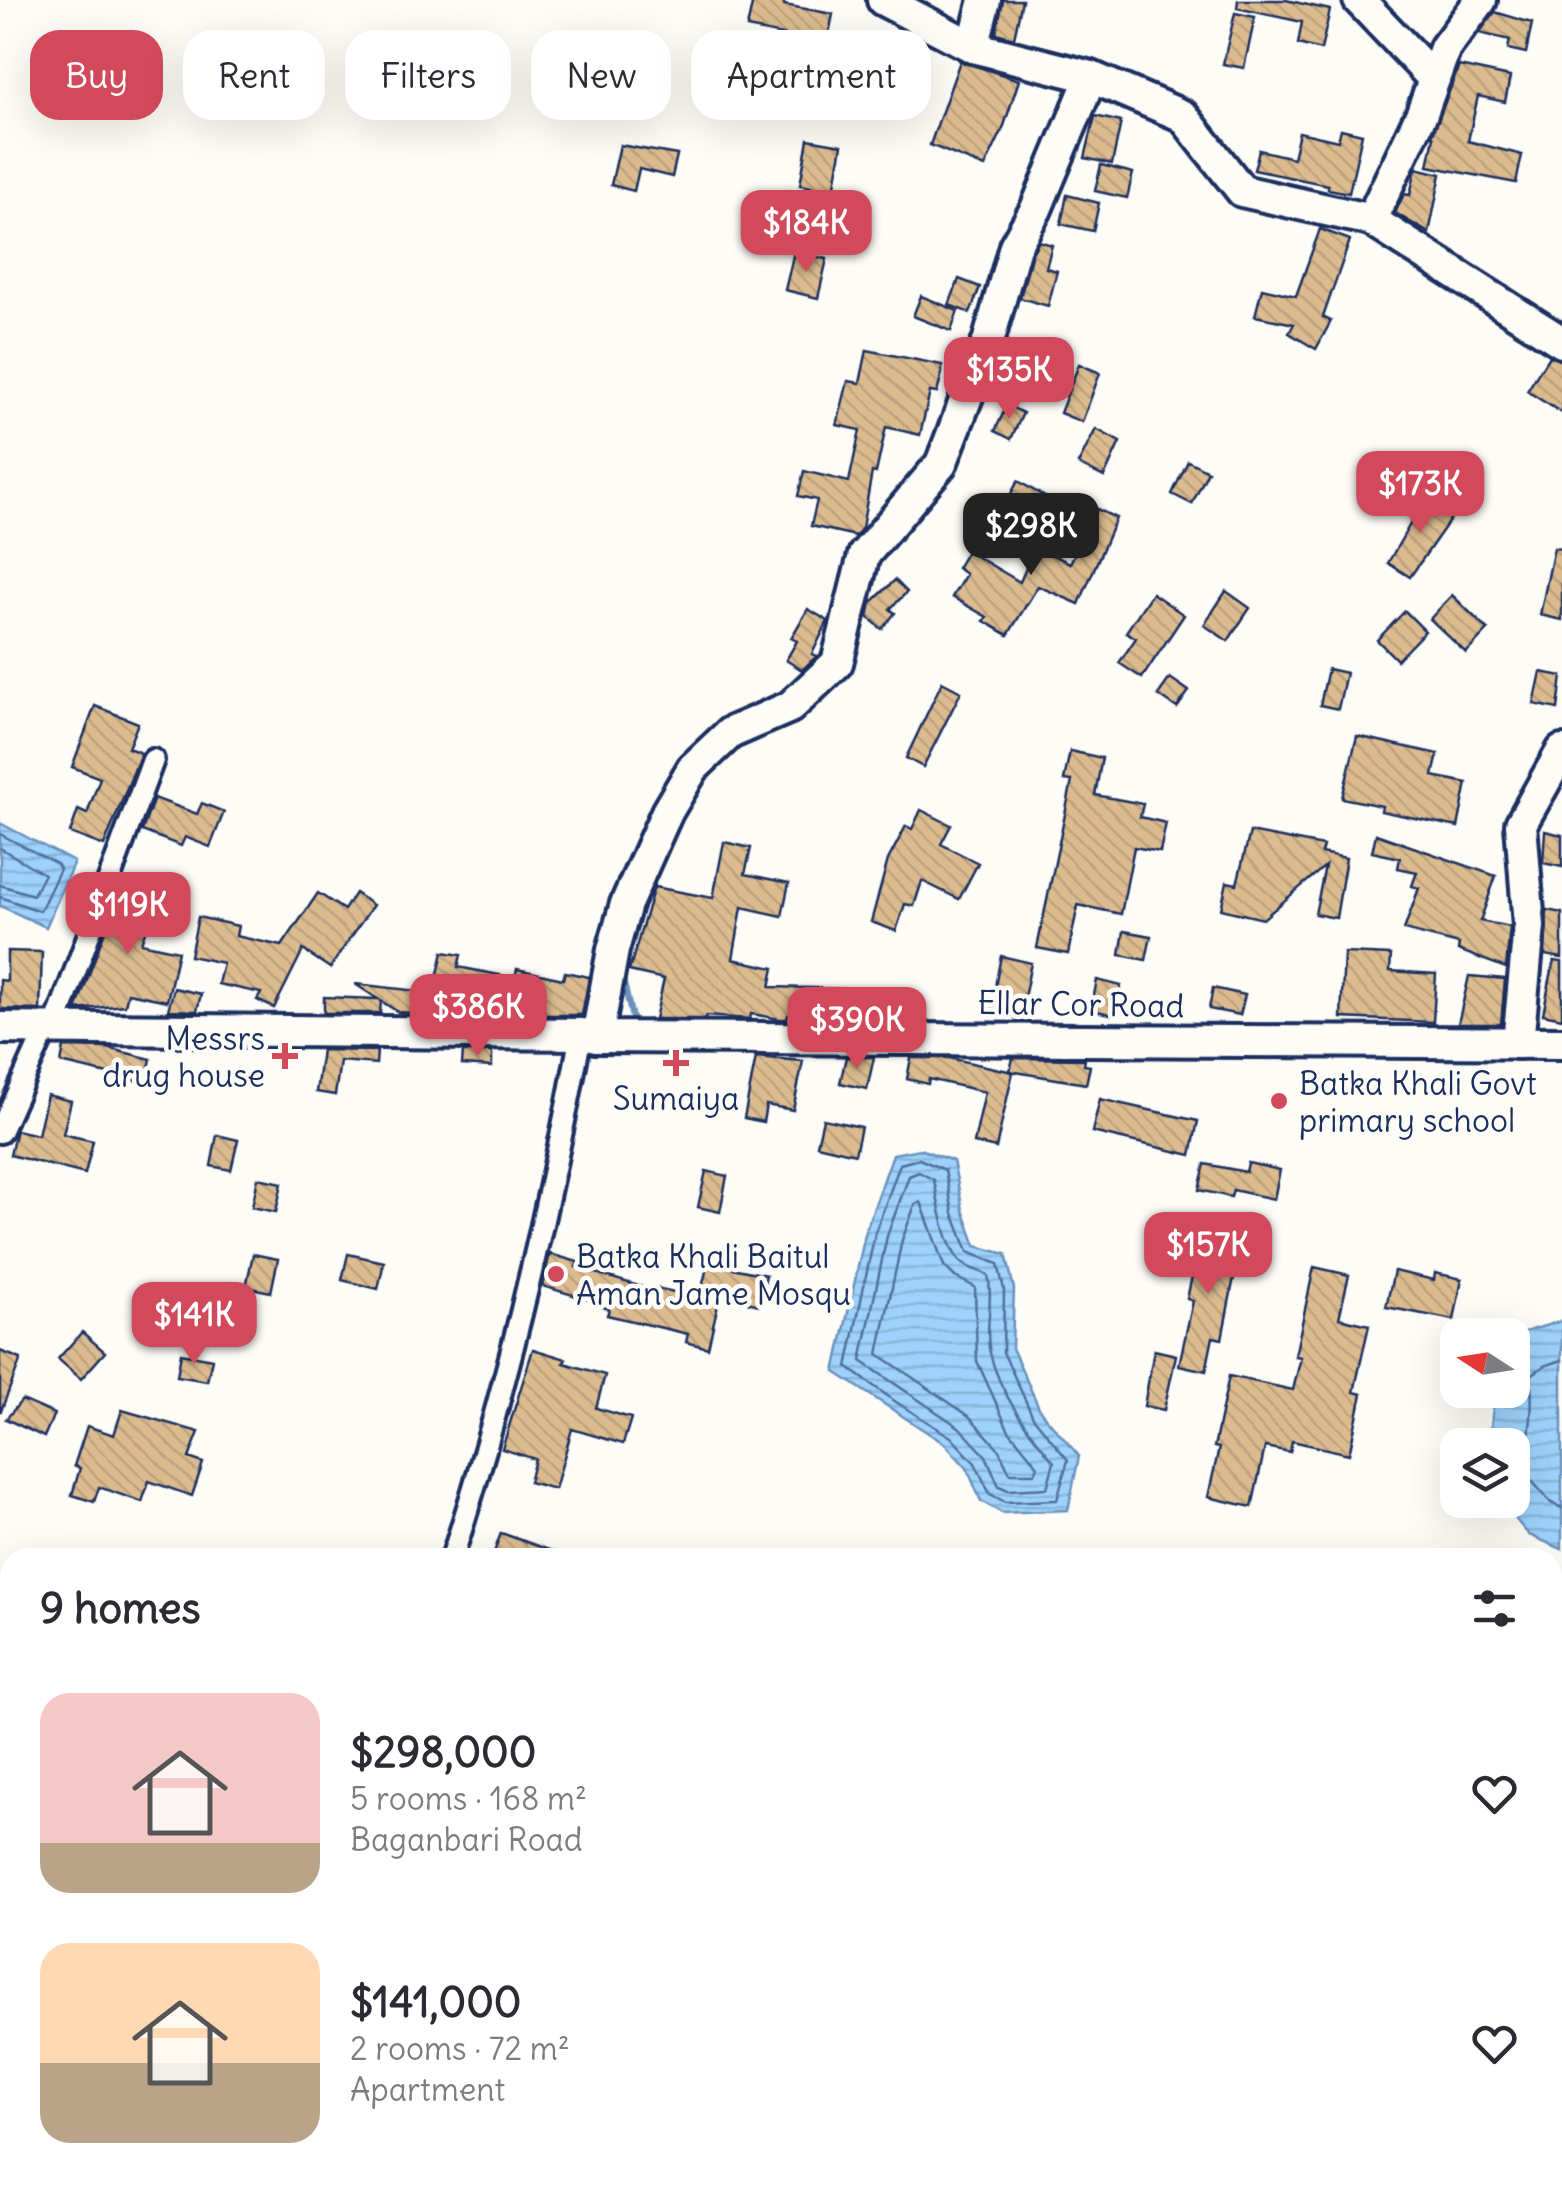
<!DOCTYPE html>
<html lang="en">
<head>
<meta charset="utf-8">
<style>
  :root { --surface:#fff; --page:#f2f2f3; --text:#2b2b33; --muted:#7c7c81; --accent:#d1495b }
  body { margin:0; font-family:Delius,sans-serif; background:var(--page); color:var(--text); height:100vh; display:flex; flex-direction:column; font-size:38px; white-space:nowrap }
  * { box-sizing:border-box; margin:0 }
  p { font-size:32px; color:var(--muted) }
  .icon { flex:none; width:55px; height:55px; fill:none; stroke:currentColor; stroke-width:2; stroke-linecap:round; stroke-linejoin:round }
  .map { position:relative; flex:1; overflow:hidden }
  .panel { position:absolute; left:0px; top:1548px; width:1562px; height:642px; display:flex; flex-direction:column; background:var(--surface); border-radius:30px 30px 0 0; box-shadow:0 10px 40px #0002 }
  .panel>* { flex:none }
  .hud { position:absolute; left:30px; top:30px; width:1000px; height:90px; display:flex; gap:20px }
  .needle { width:65px; rotate:282deg }
  .buttons { position:absolute; left:1440px; top:1318px; display:grid; gap:20px }
  .buttons a { display:grid; place-items:center; width:90px; height:90px; border-radius:20px; background:var(--surface); box-shadow:0 10px 40px #0002; font-size:50px }
  .price { position:absolute; translate:-50% -85px; padding:0 22px; border-radius:20px; background:var(--accent); color:#fff; font-size:32px; line-height:65px; filter:drop-shadow(0 2px 5px #0008) }
  .price::after { content:''; position:absolute; left:50%; top:60px; width:30px; height:22px; margin-left:-15px; background:inherit; clip-path:polygon(0 0,100% 0,50% 100%) }
  .price.current { background:#222; color:#fff }
  ul { padding:0; list-style:none }
  li { display:flex; align-items:center; gap:30px; height:250px; padding:0 40px }
  li span { display:grid; place-items:center; flex:none; width:280px; height:200px; border-radius:30px; color:#555 }
  li>.icon { margin-inline-start:auto }
  span .icon { width:120px; height:120px; fill:#fffc; stroke-width:1 }
  li b { font-size:42px }
  h2 { display:flex; justify-content:space-between; align-items:center; height:120px; padding:0 40px; font-size:42px }
  .tag { padding:0 35px; border-radius:30px; background:var(--surface); box-shadow:0 10px 40px #0002; font-size:35px; line-height:90px }
  .tag.current { background:var(--accent); color:#fff }
  .map>svg:first-child { display:block }
  .water { fill:url(#water-rules); stroke:#6a91bd; stroke-width:2.5 }
  .lines { fill:none; stroke-linecap:round; stroke-linejoin:round }
  .shore { stroke:#4f709d; stroke-width:2.5 }
  .stream { stroke:#6a91bd; stroke-width:6 }
  .building { fill:url(#building-back-hatch); stroke:#1b2f5e; stroke-width:2.5 }
  .street-casing { stroke:#1b2f5e; stroke-width:28 }
  .secondary-casing { stroke:#1b2f5e; stroke-width:38 }
  .street { stroke:#fdfcf7; stroke-width:20 }
  .secondary { stroke:#fdfcf7; stroke-width:30 }
  .poi-dot { fill:#d1495b; stroke:#fdfcf7; stroke-width:4 }
  .labels { text-anchor:middle; dominant-baseline:central; stroke-width:9; stroke-linejoin:round; paint-order:stroke }
  .street-label { font-size:32px; fill:#1b2f5e; stroke:#fdfcf7 }
  .poi-label { font-size:32px; fill:#1b2f5e; stroke:#fdfcf7; text-anchor:start }
</style>
</head>
<body>
<div class="map">
<svg width="1562" height="2189" viewBox="0 0 1562 2189">
  <defs>
    <pattern id="water-rules" width="6" height="5" patternUnits="userSpaceOnUse" patternTransform="scale(2.5)"><rect width="6" height="5" fill="#9ed2fc"/><path d="M0 2.5h6" fill="none" stroke="#88b5da"/></pattern>
    <pattern id="building-back-hatch" width="6" height="6" patternUnits="userSpaceOnUse" patternTransform="scale(2.5)"><rect width="6" height="6" fill="#dcbc8f"/><path d="M-1 5l2 2M0 0l6 6M5-1l2 2" fill="none" stroke="#bca27e"/></pattern>
  </defs>
  <rect width="100%" height="100%" fill="#fdfcf7"/>
  <filter id="ink" filterUnits="userSpaceOnUse"><feTurbulence type="fractalNoise" baseFrequency=".01" numOctaves="2"/><feDisplacementMap in="SourceGraphic" scale="20" xChannelSelector="R" yChannelSelector="G"/><feConvolveMatrix kernelMatrix="1 2 1 2 8 2 1 2 1" color-interpolation-filters="sRGB"/></filter>
  <g filter="url(#ink)">
    <g class="water">
      <path d="M 0,823 L 74,862 L 46,927 L 0,906 Z"/>
      <path d="M 920,1149 L 953,1161 L 963,1210 L 976,1246 L 1006,1254 L 1014,1289 L 1012,1348 L 1041,1412 L 1079,1456 L 1068,1510 L 1002,1513 L 981,1501 L 967,1468 L 945,1444 L 835,1372 L 866,1230 L 893,1154 Z"/>
      <path d="M 1562,1321 L 1562,1549 L 1529,1535 L 1499,1500 L 1512,1500 L 1512,1445 L 1489,1445 L 1495,1390 L 1512,1390 L 1513,1344 L 1524,1332 Z"/>
      <path d="M 1553,1836 L 1562,1850 L 1562,1965 L 1553,1972 Z"/>
      <path d="M 0,1940 L 10,1944 L 10,2014 L 0,2008 Z"/>
      <path d="M 378,2180 L 522,2180 L 541,2189 L 402,2189 Z"/>
    </g>
    <g class="lines">
      <g class="shore">
        <path d="M 0,834 L 57,864 L 60,869 L 40,911 L 0,897"/>
        <path d="M 0,848 L 44,874 L 33,895 L 0,885"/>
        <path d="M 919,1159 L 945,1170 L 953,1213 L 968,1252 L 998,1264 L 1004,1290 L 1003,1352 L 1033,1417 L 1068,1460 L 1057,1500 L 1005,1502 L 990,1494 L 975,1463 L 951,1437 L 896,1402 L 847,1367 L 875,1233 L 900,1164 Z"/>
        <path d="M 919,1172 L 934,1180 C 938,1200 946,1254 965,1265 C 972,1270 981,1271 988,1275 C 994,1301 984,1328 990,1353 C 1000,1395 1028,1430 1054,1462 L 1047,1488 L 1008,1490 L 999,1486 L 986,1456 L 959,1427 L 861,1361 L 887,1236 L 909,1176 Z"/>
        <path d="M 921,1202 L 944,1266 L 955,1277 L 975,1287 L 977,1361 L 1008,1429 L 1038,1466 L 1035,1473 L 1010,1473 L 998,1448 L 969,1416 L 878,1354 L 902,1240 L 915,1205 Z"/>
        <path d="M 1562,1360 L 1544,1366 L 1530,1376 C 1534,1404 1531,1441 1520,1467 L 1551,1503 L 1562,1508"/>
      </g>
      <path class="stream" d="M 621,970 L 634,1027"/>
    </g>
    <g class="building">
      <path d="M 753,0 L 784,0 L 784,5 L 833,14 L 827,44 L 747,28 Z"/>
      <path d="M 1003,0 L 1022,0 L 1014,38 L 996,33 Z"/>
      <path d="M 1238,0 L 1286,0 L 1330,10 L 1321,50 L 1298,44 L 1302,22 L 1237,8 Z"/>
      <path d="M 1495,12 L 1532,23 L 1526,53 L 1508,49 L 1510,40 L 1479,33 Z"/>
      <path d="M 1235,13 L 1255,17 L 1244,68 L 1223,64 Z"/>
      <path d="M 837,40 L 860,44 L 850,100 L 826,95 Z"/>
      <path d="M 960,61 L 1019,80 L 1003,129 L 985,167 L 930,145 Z"/>
      <path d="M 1459,66 L 1510,77 L 1505,102 L 1478,96 L 1468,141 L 1522,155 L 1516,183 L 1428,166 L 1434,137 L 1432,136 Z"/>
      <path d="M 1095,116 L 1121,122 L 1112,164 L 1085,158 Z"/>
      <path d="M 1341,129 L 1362,134 L 1349,193 L 1328,189 L 1328,185 L 1254,170 L 1259,150 L 1293,158 L 1299,132 L 1338,141 Z"/>
      <path d="M 808,139 L 842,145 L 834,191 L 800,185 Z"/>
      <path d="M 620,145 L 677,155 L 672,177 L 639,169 L 634,191 L 611,185 Z"/>
      <path d="M 1101,165 L 1133,173 L 1127,198 L 1095,191 Z"/>
      <path d="M 1416,168 L 1441,174 L 1429,233 L 1395,213 L 1404,194 L 1410,195 Z"/>
      <path d="M 785,191 L 803,195 L 797,222 L 779,218 Z"/>
      <path d="M 1067,195 L 1099,203 L 1093,231 L 1061,224 Z"/>
      <path d="M 1320,229 L 1350,240 L 1323,317 L 1331,321 L 1316,349 L 1289,333 L 1294,324 L 1255,316 L 1262,288 L 1296,296 Z"/>
      <path d="M 1039,241 L 1052,245 L 1046,268 L 1057,271 L 1048,306 L 1020,298 L 1032,253 Z"/>
      <path d="M 794,252 L 827,259 L 818,298 L 785,290 Z"/>
      <path d="M 959,279 L 980,287 L 970,313 L 949,305 Z"/>
      <path d="M 921,296 L 958,311 L 951,331 L 913,316 Z"/>
      <path d="M 867,350 L 942,365 L 942,373 L 937,393 L 930,392 L 920,435 L 886,427 L 876,473 L 872,472 L 862,528 L 856,536 L 811,526 L 817,500 L 798,496 L 804,471 L 849,482 L 860,430 L 837,425 L 848,381 L 860,383 Z"/>
      <path d="M 1549,356 L 1562,361 L 1562,413 L 1527,391 Z"/>
      <path d="M 1079,364 L 1100,373 L 1082,422 L 1060,413 Z"/>
      <path d="M 1007,405 L 1023,413 L 1011,439 L 995,431 Z"/>
      <path d="M 1096,429 L 1120,442 L 1104,477 L 1078,464 Z"/>
      <path d="M 1188,461 L 1208,471 L 1192,504 L 1172,494 Z"/>
      <path d="M 1018,481 L 1050,500 L 1036,525 L 1038,527 L 1030,545 L 1006,534 L 1018,507 L 1007,501 Z"/>
      <path d="M 1426,496 L 1454,514 L 1410,577 L 1388,563 Z"/>
      <path d="M 1097,509 L 1116,518 L 1079,604 L 1038,586 L 1008,635 L 984,621 L 987,617 L 952,597 L 966,574 L 957,568 L 967,551 L 1020,582 L 1035,547 L 1070,563 Z"/>
      <path d="M 1554,548 L 1562,549 L 1562,620 L 1540,615 Z"/>
      <path d="M 895,580 L 907,592 L 890,609 L 895,613 L 882,629 L 868,617 L 871,603 Z"/>
      <path d="M 1226,591 L 1250,608 L 1228,641 L 1204,625 Z"/>
      <path d="M 1152,593 L 1184,615 L 1142,678 L 1119,663 L 1136,638 L 1126,632 Z"/>
      <path d="M 1452,595 L 1488,630 L 1466,653 L 1430,619 Z"/>
      <path d="M 808,609 L 828,621 L 812,654 L 817,656 L 802,670 L 786,660 L 797,641 L 791,638 Z"/>
      <path d="M 1405,611 L 1425,631 L 1397,660 L 1377,640 Z"/>
      <path d="M 1328,669 L 1346,673 L 1338,709 L 1320,705 Z"/>
      <path d="M 1541,672 L 1562,676 L 1558,709 L 1534,704 Z"/>
      <path d="M 1170,678 L 1189,691 L 1177,708 L 1158,695 Z"/>
      <path d="M 942,682 L 961,692 L 923,767 L 906,758 Z"/>
      <path d="M 95,706 L 138,723 L 128,748 L 141,753 L 104,846 L 70,833 L 78,810 L 87,814 L 100,778 L 72,767 Z"/>
      <path d="M 1357,736 L 1438,754 L 1433,776 L 1467,783 L 1458,827 L 1381,811 L 1382,806 L 1342,798 Z"/>
      <path d="M 1070,751 L 1102,758 L 1095,795 L 1143,804 L 1140,817 L 1166,823 L 1160,852 L 1134,847 L 1121,914 L 1078,905 L 1068,954 L 1037,948 L 1072,781 L 1064,780 Z"/>
      <path d="M 154,798 L 197,814 L 202,803 L 224,812 L 210,847 L 185,837 L 181,846 L 142,831 Z"/>
      <path d="M 921,810 L 951,825 L 941,844 L 978,863 L 959,899 L 922,881 L 914,906 L 905,904 L 896,931 L 871,922 L 888,860 L 906,826 L 912,829 Z"/>
      <path d="M 1545,831 L 1562,835 L 1562,867 L 1543,863 Z"/>
      <path d="M 1250,832 L 1323,846 L 1321,853 L 1346,858 L 1336,918 L 1315,914 L 1325,866 L 1263,919 L 1221,909 L 1227,882 L 1237,884 Z"/>
      <path d="M 1376,834 L 1496,876 L 1480,921 L 1510,927 L 1506,968 L 1458,950 L 1459,944 L 1404,930 L 1419,888 L 1412,886 L 1417,872 L 1398,868 L 1400,858 L 1372,852 Z"/>
      <path d="M 724,842 L 751,848 L 745,874 L 789,883 L 782,916 L 742,907 L 733,959 L 774,968 L 770,987 L 850,989 L 850,998 L 886,998 L 885,1020 L 788,1015 L 787,1019 L 780,1019 L 751,1014 L 750,1019 L 706,1016 L 705,1019 L 655,1019 L 664,979 L 629,971 L 654,887 L 713,898 Z"/>
      <path d="M 122,884 L 157,897 L 141,943 L 178,951 L 167,1001 L 128,993 L 125,1005 L 76,1010 Z"/>
      <path d="M 318,893 L 344,910 L 355,893 L 373,905 L 330,968 L 303,950 L 274,1008 L 257,1000 L 261,993 L 218,984 L 223,963 L 190,956 L 198,917 L 238,926 L 236,936 L 282,946 Z"/>
      <path d="M 1547,910 L 1562,913 L 1562,958 L 1545,955 Z"/>
      <path d="M 1124,931 L 1151,936 L 1146,960 L 1120,955 Z"/>
      <path d="M 7,951 L 42,952 L 40,1010 L 0,1009 L 0,980 L 7,981 Z"/>
      <path d="M 443,952 L 461,955 L 458,967 L 515,978 L 517,969 L 563,979 L 565,972 L 589,977 L 582,1015 L 547,1015 L 503,1006 L 501,1014 L 465,1014 L 467,1003 L 433,996 Z"/>
      <path d="M 1344,953 L 1391,955 L 1390,971 L 1436,974 L 1433,1022 L 1341,1018 Z"/>
      <path d="M 1001,956 L 1031,963 L 1020,1018 L 990,1012 Z"/>
      <path d="M 1554,961 L 1562,962 L 1562,1018 L 1543,1014 Z"/>
      <path d="M 1469,976 L 1505,979 L 1501,1024 L 1458,1024 Z"/>
      <path d="M 1097,980 L 1121,986 L 1115,1015 L 1091,1010 Z"/>
      <path d="M 355,984 L 428,992 L 426,1014 L 398,1012 L 381,1001 L 380,1013 L 324,1013 L 324,997 L 378,999 Z"/>
      <path d="M 174,988 L 201,994 L 197,1011 L 168,1010 Z"/>
      <path d="M 1213,988 L 1245,995 L 1240,1015 L 1209,1009 Z"/>
      <path d="M 64,1047 L 107,1048 L 151,1059 L 146,1083 L 61,1063 Z"/>
      <path d="M 322,1050 L 377,1051 L 376,1064 L 340,1061 L 335,1095 L 316,1092 Z"/>
      <path d="M 463,1052 L 492,1052 L 492,1067 L 462,1065 Z"/>
      <path d="M 756,1057 L 803,1061 L 793,1110 L 766,1105 L 763,1122 L 744,1118 Z"/>
      <path d="M 846,1057 L 874,1057 L 867,1089 L 840,1083 Z"/>
      <path d="M 911,1058 L 949,1058 L 1013,1072 L 996,1148 L 974,1143 L 985,1092 L 929,1079 L 928,1084 L 907,1079 Z"/>
      <path d="M 1013,1058 L 1085,1059 L 1084,1065 L 1090,1066 L 1086,1084 L 1010,1071 Z"/>
      <path d="M 47,1095 L 71,1101 L 63,1134 L 93,1141 L 85,1174 L 10,1155 L 16,1130 L 38,1135 Z"/>
      <path d="M 1100,1099 L 1198,1121 L 1191,1155 L 1092,1132 Z"/>
      <path d="M 823,1119 L 861,1127 L 855,1154 L 817,1145 Z"/>
      <path d="M 217,1135 L 238,1140 L 231,1170 L 211,1166 Z"/>
      <path d="M 1248,1163 L 1280,1170 L 1274,1199 L 1233,1190 L 1231,1197 L 1199,1190 L 1205,1164 L 1246,1172 Z"/>
      <path d="M 706,1171 L 727,1176 L 720,1212 L 698,1207 Z"/>
      <path d="M 258,1178 L 282,1183 L 276,1212 L 252,1207 Z"/>
      <path d="M 1195,1234 L 1240,1246 L 1222,1339 L 1213,1337 L 1206,1371 L 1179,1365 L 1193,1301 L 1187,1299 L 1192,1276 L 1186,1274 Z"/>
      <path d="M 253,1254 L 278,1259 L 271,1292 L 246,1287 Z"/>
      <path d="M 348,1254 L 384,1262 L 378,1289 L 342,1280 Z"/>
      <path d="M 550,1254 L 578,1262 L 576,1267 L 655,1291 L 656,1288 L 697,1297 L 700,1296 L 708,1263 L 766,1275 L 759,1305 L 720,1295 L 708,1348 L 686,1342 L 688,1334 L 607,1315 L 609,1309 L 594,1304 L 594,1301 L 542,1286 Z"/>
      <path d="M 1314,1267 L 1349,1275 L 1339,1318 L 1369,1325 L 1354,1392 L 1362,1394 L 1349,1454 L 1292,1441 L 1290,1452 L 1265,1447 L 1252,1507 L 1208,1497 L 1219,1448 L 1214,1447 L 1229,1376 L 1293,1390 L 1301,1357 L 1295,1356 Z"/>
      <path d="M 1394,1271 L 1434,1280 L 1435,1273 L 1462,1279 L 1454,1320 L 1386,1307 Z"/>
      <path d="M 82,1332 L 105,1352 L 81,1379 L 58,1359 Z"/>
      <path d="M 533,1349 L 566,1359 L 564,1363 L 605,1375 L 596,1408 L 631,1418 L 623,1444 L 572,1429 L 555,1489 L 529,1482 L 535,1459 L 502,1449 Z"/>
      <path d="M 1154,1350 L 1176,1355 L 1164,1410 L 1144,1406 Z"/>
      <path d="M 0,1351 L 21,1359 L 1,1411 L 0,1411 Z"/>
      <path d="M 181,1353 L 212,1359 L 207,1381 L 177,1376 Z"/>
      <path d="M 22,1400 L 54,1414 L 44,1437 L 6,1419 Z"/>
      <path d="M 122,1410 L 199,1432 L 189,1458 L 203,1463 L 192,1496 L 149,1481 L 142,1502 L 99,1487 L 94,1502 L 72,1495 L 80,1468 L 74,1466 L 87,1426 L 114,1435 Z"/>
      <path d="M 501,1533 L 563,1555 L 563,1558 L 492,1558 Z"/>
    </g>
    <g class="lines">
      <g class="street-casing">
        <g id="street">
          <path d="M 54,1029 L 153,760"/>
          <path d="M 0,1132 L 46,1029"/>
          <path d="M 452,1558 C 508,1386 548,1211 581,1034"/>
          <path d="M 1552,2126 L 1562,2131"/>
        </g>
      </g>
      <g class="secondary-casing">
        <g id="secondary">
          <path d="M 1359,0 L 1434,79"/>
          <path d="M 973,47 L 985,0"/>
          <path d="M 1091,77 L 1183,116 L 1242,191 L 1371,220 L 1422,113 L 1445,48 L 1481,0"/>
          <path d="M 1371,220 L 1562,342"/>
          <path d="M 0,1028 L 581,1034 L 597,1037 L 1562,1043"/>
          <path d="M 597,1037 L 613,950 L 626,904 L 667,812 L 693,768 L 730,733 L 790,707 L 837,663 L 864,555 L 941,464 L 989,339 L 1015,246 L 1036,209 L 1091,77 L 973,47 L 883,0"/>
          <path d="M 1518,1043 L 1529,926 L 1521,824 L 1562,751"/>
          <path d="M 950,2189 L 952,2180"/>
        </g>
      </g>
      <use href="#street" class="street"/>
      <use href="#secondary" class="secondary"/>
    </g>
  </g>
  <g class="poi-dot">
    <path d="M280 1041h10v10h10v10h-10v10h-10v-10h-10v-10h10z"/>
    <path d="M671 1048h10v10h10v10h-10v10h-10v-10h-10v-10h10z"/>
    <circle cx="1279" cy="1101" r="10"/>
    <circle cx="556" cy="1274" r="10"/>
  </g>
  <g class="labels">
    <g class="street-label">
      <text transform="translate(1081 1004) rotate(1)">Ellar Cor Road</text>
    </g>
    <g class="poi-label">
      <text x="265" y="1038" text-anchor="end">Messrs<tspan x="265" dy="37">drug house</tspan></text>
      <text x="1299" y="1083">Batka Khali Govt<tspan x="1299" dy="37">primary school</tspan></text>
      <text x="676" y="1098" text-anchor="middle">Sumaiya</text>
      <text x="576" y="1256">Batka Khali Baitul<tspan x="576" dy="37">Aman Jame Mosqu</tspan></text>
    </g>
  </g>
</svg>
<div class="buttons">
<a><svg class="needle" viewBox="-14 -14 28 28"><path d="M0-13l5 13h-10z" fill="#e53935"/><path d="M0 13l5-13h-10z" fill="#7c7c81"/></svg></a>
<a><svg class="icon" aria-label="layers" viewBox="0 0 24 24"><path d="M12 4l9 5-9 5-9-5zM3 14l9 5 9-5"/></svg></a>
</div>
<b class="price" style="left:806px;top:275px">$184K</b>
<b class="price" style="left:1009px;top:422px">$135K</b>
<b class="price" style="left:1420px;top:536px">$173K</b>
<b class="price current" style="left:1031px;top:578px">$298K</b>
<b class="price" style="left:128px;top:957px">$119K</b>
<b class="price" style="left:478px;top:1059px">$386K</b>
<b class="price" style="left:857px;top:1072px">$390K</b>
<b class="price" style="left:1208px;top:1297px">$157K</b>
<b class="price" style="left:194px;top:1367px">$141K</b>
<div class="hud">
<a class="tag current">Buy</a>
<a class="tag">Rent</a>
<a class="tag">Filters</a>
<a class="tag">New</a>
<a class="tag">Apartment</a>
</div>
<section class="panel">
<h2>9 homes<svg class="icon" aria-label="filters" viewBox="0 0 24 24"><path d="M4 7h16M4 17h16"/><circle cx="9" cy="7" r="2"/><circle cx="15" cy="17" r="2"/></svg></h2>
<ul>
<li><span style="background:linear-gradient(#f6c9c9 75%,#b9a48a 0)"><svg class="icon" aria-label="home" viewBox="0 0 24 24"><path d="M3 11l9-7 9 7M6 9v11h12V9"/></svg></span><div><b>$298,000</b><p>5 rooms · 168 m²</p><p>Baganbari Road</p></div><svg class="icon" aria-label="heart" viewBox="0 0 24 24"><path d="M12 20l-8-8c-3-5 5-10 8-4 3-6 11-1 8 4z"/></svg></li>
<li><span style="background:linear-gradient(#ffd9b3 60%,#b9a48a 0)"><svg class="icon" aria-label="home" viewBox="0 0 24 24"><path d="M3 11l9-7 9 7M6 9v11h12V9"/></svg></span><div><b>$141,000</b><p>2 rooms · 72 m²</p><p>Apartment</p></div><svg class="icon" aria-label="heart" viewBox="0 0 24 24"><path d="M12 20l-8-8c-3-5 5-10 8-4 3-6 11-1 8 4z"/></svg></li>
</ul>
</section>
</div>
</body>
</html>
